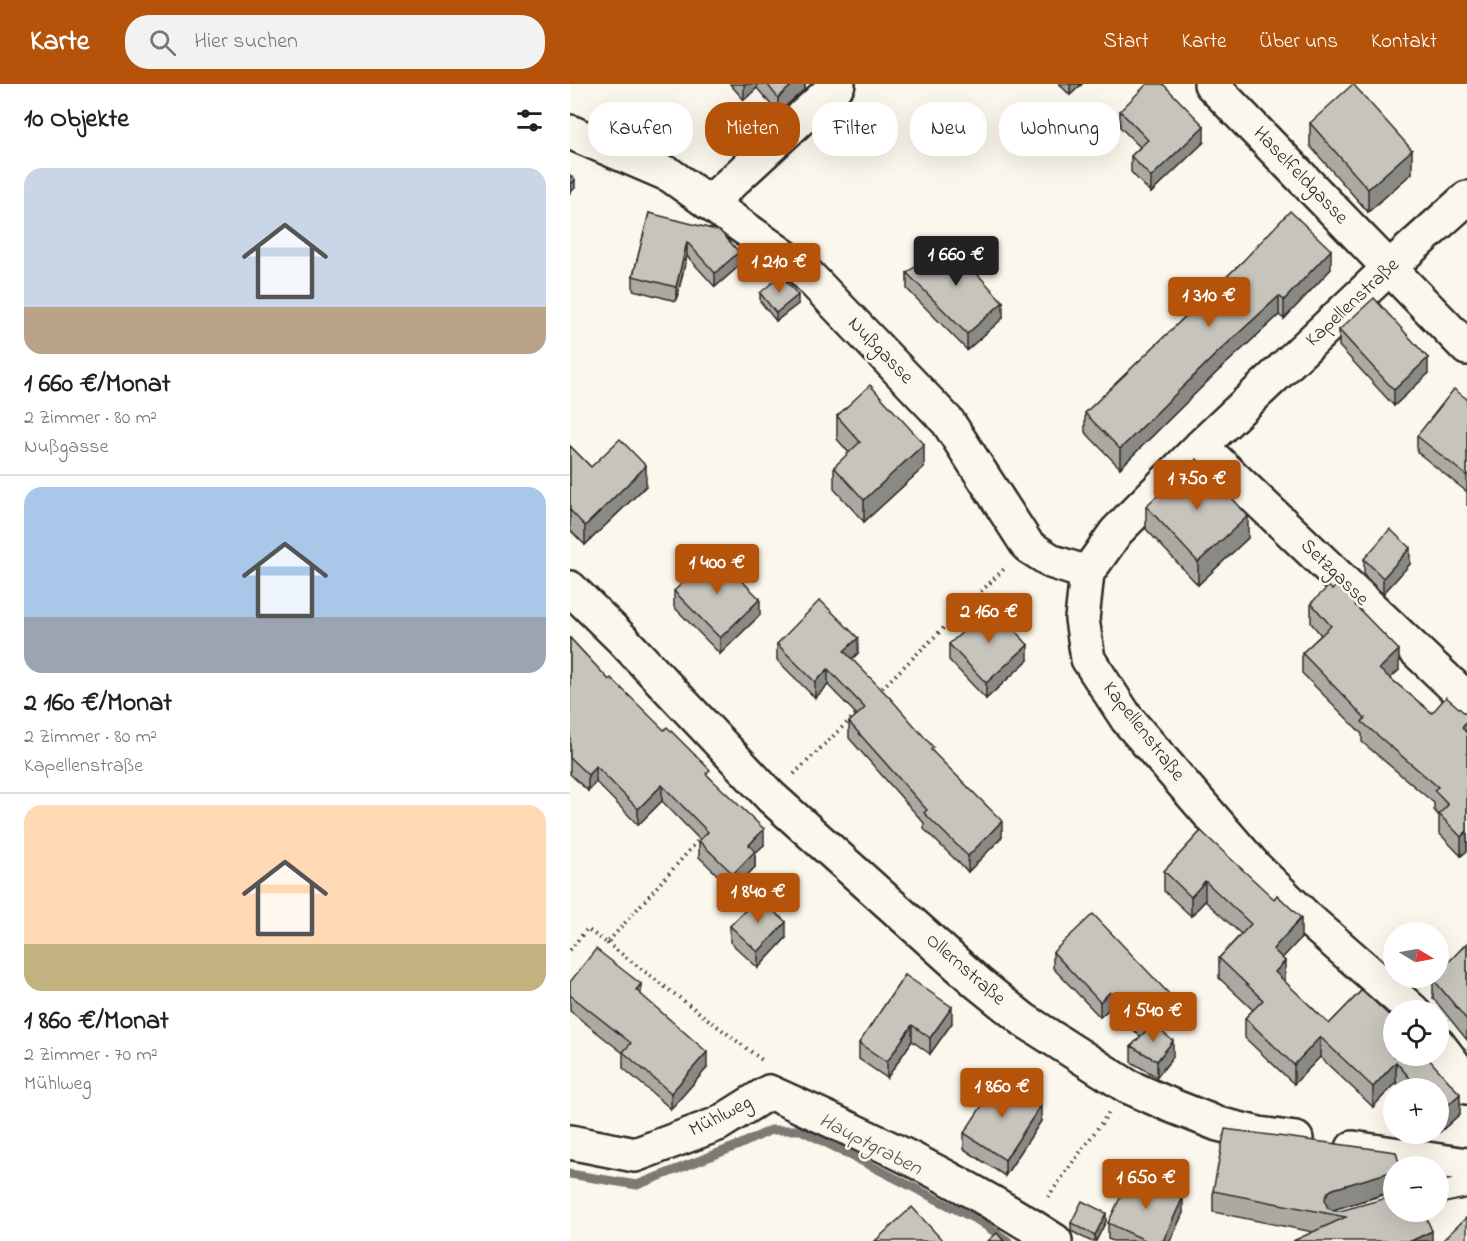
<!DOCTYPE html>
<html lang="de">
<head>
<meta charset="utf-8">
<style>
  :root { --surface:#fff; --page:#f2f2f2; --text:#222; --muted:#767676; --line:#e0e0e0; --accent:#b45309 }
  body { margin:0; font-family:"Indie Flower",sans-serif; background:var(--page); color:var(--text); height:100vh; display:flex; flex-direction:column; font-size:22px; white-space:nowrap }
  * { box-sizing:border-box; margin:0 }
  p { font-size:20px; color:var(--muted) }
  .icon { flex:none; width:33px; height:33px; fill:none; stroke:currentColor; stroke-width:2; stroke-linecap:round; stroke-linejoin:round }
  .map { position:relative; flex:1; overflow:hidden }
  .details { display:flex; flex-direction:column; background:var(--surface); width:570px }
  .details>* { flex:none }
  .top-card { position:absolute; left:18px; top:18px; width:570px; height:54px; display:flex; gap:12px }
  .needle { width:39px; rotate:100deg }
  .fabs { position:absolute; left:813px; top:838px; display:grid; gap:12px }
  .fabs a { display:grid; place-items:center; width:66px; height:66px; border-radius:50%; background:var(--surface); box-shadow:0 6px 24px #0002; font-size:30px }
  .price { position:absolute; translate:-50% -51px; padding:0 14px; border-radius:6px; background:var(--accent); color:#fff; font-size:20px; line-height:39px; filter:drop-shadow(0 2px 3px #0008) }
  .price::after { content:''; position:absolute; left:50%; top:36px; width:18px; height:14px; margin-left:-9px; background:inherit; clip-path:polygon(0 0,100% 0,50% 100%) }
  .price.on { background:#222; color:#fff }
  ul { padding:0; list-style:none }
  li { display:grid; align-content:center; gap:12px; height:318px; padding:0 24px }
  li+li { border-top:2px solid var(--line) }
  li span { display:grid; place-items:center; height:186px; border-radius:18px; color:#555 }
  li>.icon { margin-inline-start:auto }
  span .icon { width:108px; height:108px; fill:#fffc; stroke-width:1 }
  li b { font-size:26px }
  h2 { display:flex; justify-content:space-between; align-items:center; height:72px; padding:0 24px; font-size:26px }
  .chip { padding:0 21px; border-radius:24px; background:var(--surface); box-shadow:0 6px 24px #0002; font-size:21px; line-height:54px }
  .chip.on { background:var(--accent); color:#fff }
  header { display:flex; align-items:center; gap:36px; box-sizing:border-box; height:84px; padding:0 30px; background:var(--accent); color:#fff }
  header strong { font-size:28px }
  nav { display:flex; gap:33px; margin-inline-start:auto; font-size:21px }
  .search { width:420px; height:54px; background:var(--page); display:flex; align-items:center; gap:15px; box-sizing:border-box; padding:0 21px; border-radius:24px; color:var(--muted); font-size:22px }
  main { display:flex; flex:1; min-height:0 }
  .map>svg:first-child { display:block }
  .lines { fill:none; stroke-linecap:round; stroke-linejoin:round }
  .stream { stroke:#7b7a75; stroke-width:9 }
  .lane-casing { stroke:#2b2b2b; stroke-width:24 }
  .street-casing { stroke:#2b2b2b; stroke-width:38 }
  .secondary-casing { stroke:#2b2b2b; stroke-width:38 }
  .path { stroke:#2b2b2b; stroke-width:4; stroke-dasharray:1.5 4.5; stroke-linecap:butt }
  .lane { stroke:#fbf7ec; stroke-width:20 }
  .street { stroke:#fbf7ec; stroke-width:33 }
  .secondary { stroke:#fbf7ec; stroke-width:33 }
  .wall { fill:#aba9a2; stroke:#2b2b2b; stroke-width:1.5 }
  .shaded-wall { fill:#8b8984; stroke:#2b2b2b; stroke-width:1.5 }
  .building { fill:#c7c4bc; stroke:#2b2b2b; stroke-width:1.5 }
  .labels { text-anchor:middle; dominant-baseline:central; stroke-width:5; stroke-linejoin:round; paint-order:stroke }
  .street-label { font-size:20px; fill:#2b2b2b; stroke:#fbf7ec }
  .water-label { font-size:21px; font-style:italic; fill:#5a5956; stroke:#fbf7ec }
</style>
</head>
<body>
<header>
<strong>Karte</strong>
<div class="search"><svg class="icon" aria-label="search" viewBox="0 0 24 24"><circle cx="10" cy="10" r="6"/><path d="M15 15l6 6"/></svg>Hier suchen</div>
<nav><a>Start</a><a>Karte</a><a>Über uns</a><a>Kontakt</a></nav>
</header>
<main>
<section class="details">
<h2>10 Objekte<svg class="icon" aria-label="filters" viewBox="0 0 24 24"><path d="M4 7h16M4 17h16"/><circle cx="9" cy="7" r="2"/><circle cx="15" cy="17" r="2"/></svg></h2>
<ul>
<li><span style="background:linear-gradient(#c9d6e8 75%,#b9a48a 0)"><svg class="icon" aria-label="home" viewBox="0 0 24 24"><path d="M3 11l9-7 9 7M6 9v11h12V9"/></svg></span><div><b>1 660 €/Monat</b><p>2 Zimmer · 80 m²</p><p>Nußgasse</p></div></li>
<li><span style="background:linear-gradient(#a9c7e8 70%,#9aa5b1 0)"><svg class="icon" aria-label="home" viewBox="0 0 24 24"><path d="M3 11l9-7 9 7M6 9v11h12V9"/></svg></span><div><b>2 160 €/Monat</b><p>2 Zimmer · 80 m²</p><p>Kapellenstraße</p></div></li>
<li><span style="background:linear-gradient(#ffd9b3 75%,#c2b280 0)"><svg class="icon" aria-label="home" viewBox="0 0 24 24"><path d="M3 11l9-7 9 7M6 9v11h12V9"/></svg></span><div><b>1 860 €/Monat</b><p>2 Zimmer · 70 m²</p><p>Mühlweg</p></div></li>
</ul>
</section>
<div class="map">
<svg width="897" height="1157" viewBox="0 0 897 1157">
  <rect width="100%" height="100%" fill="#fbf7ec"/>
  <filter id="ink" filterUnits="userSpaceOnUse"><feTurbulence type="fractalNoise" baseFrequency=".0167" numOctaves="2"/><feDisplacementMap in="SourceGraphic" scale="12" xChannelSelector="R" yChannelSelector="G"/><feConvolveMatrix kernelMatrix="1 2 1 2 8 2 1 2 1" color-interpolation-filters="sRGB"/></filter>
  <g filter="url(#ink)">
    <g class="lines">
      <path class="stream" d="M 0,1090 L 67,1101 L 169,1061 L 201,1046 L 231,1046 L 409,1137 L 438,1157"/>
      <g class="lane-casing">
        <path id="lane" d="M 868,1109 L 897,1103"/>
      </g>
      <g class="street-casing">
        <g id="street">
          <path d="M 641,0 L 897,264"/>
          <path d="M 0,48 L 100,91 L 232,185 L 378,338 L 458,462 L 483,478 L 517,489"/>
          <path d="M 139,119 L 268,0"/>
          <path d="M 631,362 L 897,615"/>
          <path d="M 0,1058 L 65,1071 L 148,1040 L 199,1008 C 297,1052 395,1098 485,1157"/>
        </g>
      </g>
      <g class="secondary-casing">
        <g id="secondary">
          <path d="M 0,504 L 53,556 L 201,713 L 408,899 L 454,936 L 557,1002 L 600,1021 L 648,1040 L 689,1050 L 726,1055"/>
          <path d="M 843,927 L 737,834 L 685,783 L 557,635 L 518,575 L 512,535 L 517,489 L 546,448 L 631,362 L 819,184 L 897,114"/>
          <path d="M 868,960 L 884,981 L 897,1003"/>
          <path d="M 783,1064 L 897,1081"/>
        </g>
      </g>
      <g class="path">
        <path d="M 308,608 L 436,483"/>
        <path d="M 224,690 L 288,628"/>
        <path d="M 37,859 L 192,976"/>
        <path d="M 0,866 L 17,845 L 37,859 L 133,751"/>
        <path d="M 478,1113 L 540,1027"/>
      </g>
      <use href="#lane" class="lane"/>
      <use href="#street" class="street"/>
      <use href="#secondary" class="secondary"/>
    </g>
    <g class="wall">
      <path d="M 160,0 L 235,0 L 235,5 L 208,29 L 187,4 L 174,16 Z"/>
      <path d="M 489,0 L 512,0 L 500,11 Z"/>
      <path d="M 550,27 L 634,58 L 581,109 L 561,88 L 561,72 L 570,63 L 550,43 Z"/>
      <path d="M 740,39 L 842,89 L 798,128 L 740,62 Z"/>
      <path d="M 79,129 L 169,182 L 145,203 L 117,172 L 106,217 L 63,206 L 63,192 Z"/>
      <path d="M 673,177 L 761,185 L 714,235 L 709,231 L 647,288 L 550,384 L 515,348 L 515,329 Z"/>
      <path d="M 337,189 L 433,234 L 397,266 L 337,205 Z"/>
      <path d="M 190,209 L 228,220 L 206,237 L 190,217 Z"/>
      <path d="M 769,246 L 858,290 L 824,322 L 769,262 Z"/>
      <path d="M 897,315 L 897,422 L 897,408 L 847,368 L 847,352 Z"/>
      <path d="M 267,332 L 354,383 L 294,438 L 264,405 L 264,383 L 279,369 L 267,355 Z"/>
      <path d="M 0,362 L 21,383 L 76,402 L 15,461 L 0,446 Z"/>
      <path d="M 576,422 L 678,454 L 628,501 L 576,445 Z"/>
      <path d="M 794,475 L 840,480 L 813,510 L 794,491 Z"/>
      <path d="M 762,506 L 788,523 L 829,586 L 820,594 L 862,629 L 897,631 L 897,767 L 891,772 L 869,749 L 869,732 L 864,726 L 864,719 L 792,658 L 792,650 L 732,589 L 732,569 L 751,551 L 741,539 L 741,519 Z"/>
      <path d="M 104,507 L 190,531 L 150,570 L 104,523 Z"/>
      <path d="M 0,554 L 39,596 L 140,694 L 194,761 L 185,769 L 185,783 L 163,806 L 129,773 L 129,757 L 130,756 L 92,717 L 68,741 L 26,698 L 18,707 L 0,690 Z"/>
      <path d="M 207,560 L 288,569 L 282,575 L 363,668 L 432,753 L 398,788 L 354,745 L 354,739 L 279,654 L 279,638 L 287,631 L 258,601 L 245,614 L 207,576 Z"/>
      <path d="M 379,560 L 458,576 L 416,615 L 379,576 Z"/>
      <path d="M 631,747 L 731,854 L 712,874 L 715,896 L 714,897 L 759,940 L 792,906 L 890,1030 L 870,1048 L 868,1046 L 868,1005 L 832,1005 L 826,998 L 803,1023 L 750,973 L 724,1000 L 675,954 L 675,934 L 683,926 L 649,894 L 649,874 L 671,850 L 635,817 L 621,832 L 594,807 L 594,787 Z"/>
      <path d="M 160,842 L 216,854 L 188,884 L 160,858 Z"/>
      <path d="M 897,859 L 897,956 L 863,914 L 863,895 Z"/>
      <path d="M 483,868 L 603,930 L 589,945 L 603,973 L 587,993 L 561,978 L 561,962 L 571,953 L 540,924 L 530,933 L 483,884 Z"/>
      <path d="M 335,891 L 382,939 L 360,970 L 342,957 L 317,994 L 289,975 L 289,959 Z"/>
      <path d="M 0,898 L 71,911 L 137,984 L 101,1025 L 53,984 L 53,969 L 0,927 Z"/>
      <path d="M 471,1037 L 435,1092 L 394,1065 L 394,1049 Z"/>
      <path d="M 824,1083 L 824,1108 L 762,1126 L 862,1157 L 743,1148 L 643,1128 L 643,1107 Z"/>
      <path d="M 613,1129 L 600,1157 L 543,1157 L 538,1155 L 538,1139 Z"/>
      <path d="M 536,1137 L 526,1157 L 520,1157 L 501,1147 L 501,1139 Z"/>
    </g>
    <g class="shaded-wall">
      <path d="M 174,0 L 187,0 L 187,4 L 174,16 Z"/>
      <path d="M 223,0 L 235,0 L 235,5 L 208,29 L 208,14 Z"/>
      <path d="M 500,0 L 512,0 L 500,11 Z"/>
      <path d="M 634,42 L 634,58 L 581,109 L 581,93 Z"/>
      <path d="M 842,66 L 842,89 L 798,128 L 798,105 Z"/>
      <path d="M 5,96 L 5,104 L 0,109 L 0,101 Z"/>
      <path d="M 117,158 L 117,172 L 106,217 L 106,203 Z"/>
      <path d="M 761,166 L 761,185 L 714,235 L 714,216 Z"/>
      <path d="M 169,168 L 169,182 L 145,203 L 145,189 Z"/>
      <path d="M 228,211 L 228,220 L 206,237 L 206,229 Z"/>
      <path d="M 709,212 L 709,231 L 647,288 L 550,384 L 550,365 L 647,269 Z"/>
      <path d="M 433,218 L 433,234 L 397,266 L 397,250 Z"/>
      <path d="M 858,274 L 858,290 L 824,322 L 824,306 Z"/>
      <path d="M 354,360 L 354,383 L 294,438 L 294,416 Z"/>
      <path d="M 76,382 L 76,402 L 15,461 L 15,442 Z"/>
      <path d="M 678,432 L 678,454 L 628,501 L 628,478 Z"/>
      <path d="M 840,464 L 840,480 L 813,510 L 813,494 Z"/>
      <path d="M 190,515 L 190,531 L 150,570 L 150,554 Z"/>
      <path d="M 288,554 L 288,569 L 274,583 L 274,567 Z"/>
      <path d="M 458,561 L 458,576 L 416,615 L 416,599 Z"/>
      <path d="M 829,566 L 829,586 L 809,605 L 809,585 Z"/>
      <path d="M 258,585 L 258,601 L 245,614 L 245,598 Z"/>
      <path d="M 897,637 L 897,657 L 892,644 Z"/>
      <path d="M 26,682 L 26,698 L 18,707 L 18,691 Z"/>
      <path d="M 92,701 L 92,717 L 68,741 L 68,725 Z"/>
      <path d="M 432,737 L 432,753 L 398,788 L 398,772 Z"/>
      <path d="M 194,745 L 194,761 L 185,769 L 185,783 L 163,806 L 163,790 L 179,761 Z"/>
      <path d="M 897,747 L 897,767 L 891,772 L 891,753 Z"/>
      <path d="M 635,797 L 635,817 L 621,832 L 621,813 Z"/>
      <path d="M 731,834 L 731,854 L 703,884 L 703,865 Z"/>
      <path d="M 216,838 L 216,854 L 188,884 L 188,868 Z"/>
      <path d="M 715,877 L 715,896 L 705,908 L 705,888 Z"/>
      <path d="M 71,900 L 71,916 L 66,906 Z"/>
      <path d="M 540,908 L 540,924 L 530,933 L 530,918 Z"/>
      <path d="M 603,914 L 603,930 L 577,958 L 577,942 Z"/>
      <path d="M 382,923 L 382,939 L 360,970 L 360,954 Z"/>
      <path d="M 342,941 L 342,957 L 317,994 L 317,978 Z"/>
      <path d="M 750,953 L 750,973 L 724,1000 L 724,981 Z"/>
      <path d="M 603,957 L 603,973 L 587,993 L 587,977 Z"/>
      <path d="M 137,968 L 137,984 L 101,1025 L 101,1009 Z"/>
      <path d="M 826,978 L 826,998 L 803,1023 L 803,1003 Z"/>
      <path d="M 890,1010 L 890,1030 L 870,1048 L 870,1028 Z"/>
      <path d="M 471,1021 L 471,1037 L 435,1092 L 435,1076 Z"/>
      <path d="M 821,1087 L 821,1108 L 763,1126 L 758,1129 L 755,1129 L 755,1114 L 758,1108 L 763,1105 Z"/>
      <path d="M 613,1113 L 613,1129 L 600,1157 L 593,1157 Z"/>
      <path d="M 536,1129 L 536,1137 L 526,1157 L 525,1157 L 525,1151 Z"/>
      <path d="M 862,1147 L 862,1157 L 841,1157 Z"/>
    </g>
    <g class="building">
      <path d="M 197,0 L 223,0 L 208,14 Z"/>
      <path d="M 577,0 L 593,0 L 634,42 L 581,93 L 561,72 L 578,56 L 550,27 Z"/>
      <path d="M 783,0 L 842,66 L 798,105 L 740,39 Z"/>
      <path d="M 0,91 L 5,96 L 0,101 Z"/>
      <path d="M 720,127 L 761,166 L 714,216 L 709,212 L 647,269 L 550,365 L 515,329 L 673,177 Z"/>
      <path d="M 79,129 L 150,147 L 169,168 L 145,189 L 117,158 L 106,203 L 63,192 Z"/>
      <path d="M 377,157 L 433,218 L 397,250 L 337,189 Z"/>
      <path d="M 211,191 L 228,211 L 206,229 L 190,209 Z"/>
      <path d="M 804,214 L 858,274 L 824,306 L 769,246 Z"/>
      <path d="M 300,301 L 354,360 L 294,416 L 264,383 L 290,358 L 267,332 Z"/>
      <path d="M 884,305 L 897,315 L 897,392 L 847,352 Z"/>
      <path d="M 50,355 L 76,382 L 15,442 L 0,426 L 0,362 L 21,383 Z"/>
      <path d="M 627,375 L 678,432 L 628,478 L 576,422 Z"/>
      <path d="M 820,445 L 840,464 L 813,494 L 794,475 Z"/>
      <path d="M 144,469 L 190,515 L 150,554 L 104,507 Z"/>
      <path d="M 769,499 L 788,518 L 785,521 L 829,566 L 809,585 L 862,629 L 876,613 L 897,631 L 897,637 L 892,644 L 897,649 L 897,747 L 891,753 L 869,730 L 878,721 L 864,706 L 868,703 L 792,638 L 795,634 L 732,569 L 761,542 L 741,519 L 759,502 L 762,506 Z"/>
      <path d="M 250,516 L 288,554 L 274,567 L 321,615 L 363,663 L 361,666 L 432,737 L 398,772 L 354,729 L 357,726 L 279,638 L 295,624 L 258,585 L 245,598 L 207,560 Z"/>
      <path d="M 423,521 L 458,561 L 416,599 L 379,560 Z"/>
      <path d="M 0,554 L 39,596 L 41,594 L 94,646 L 97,643 L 140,686 L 136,690 L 194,745 L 179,761 L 185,767 L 163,790 L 129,757 L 138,748 L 92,701 L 68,725 L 26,682 L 18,691 L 0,674 Z"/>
      <path d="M 631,747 L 704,815 L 707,811 L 731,834 L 703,865 L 715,877 L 705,888 L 759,940 L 792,906 L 824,936 L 824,972 L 856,972 L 890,1010 L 870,1028 L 868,1027 L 868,1005 L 849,1005 L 826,978 L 803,1003 L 750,953 L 724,981 L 675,934 L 693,916 L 649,874 L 681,840 L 635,797 L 621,813 L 594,787 Z"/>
      <path d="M 188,813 L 216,838 L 188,868 L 160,842 Z"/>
      <path d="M 523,830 L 603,914 L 577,942 L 540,908 L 530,918 L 483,868 Z"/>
      <path d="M 897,859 L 897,936 L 863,895 L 868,894 L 868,889 Z"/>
      <path d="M 26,865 L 71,900 L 66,906 L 137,968 L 101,1009 L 53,968 L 61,959 L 0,911 L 0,898 Z"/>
      <path d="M 335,891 L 382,923 L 360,954 L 342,941 L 317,978 L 289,959 Z"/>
      <path d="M 583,940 L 603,957 L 587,977 L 561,962 Z"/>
      <path d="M 430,994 L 471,1021 L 435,1076 L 394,1049 Z"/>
      <path d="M 655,1045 L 826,1068 L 830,1083 L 824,1083 L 824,1087 L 763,1105 L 758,1108 L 755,1114 L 756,1120 L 758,1124 L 764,1127 L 770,1127 L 824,1112 L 824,1128 L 854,1128 L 862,1147 L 841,1157 L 723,1157 L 776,1133 L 643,1107 Z"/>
      <path d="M 562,1089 L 613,1113 L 593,1157 L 577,1157 L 538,1139 Z"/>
      <path d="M 512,1117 L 536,1129 L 525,1151 L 501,1139 Z"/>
      <path d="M 342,1123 L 373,1157 L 305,1157 Z"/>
      <path d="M 897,1133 L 897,1157 L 872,1157 Z"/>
      <path d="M 427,1149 L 434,1157 L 418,1157 Z"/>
    </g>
  </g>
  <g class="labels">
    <g class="street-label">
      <text transform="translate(730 92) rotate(46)">Haselfeldgasse</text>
      <text transform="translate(783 219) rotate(-43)">Kapellenstraße</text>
      <text transform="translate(310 267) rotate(46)">Nußgasse</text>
      <text transform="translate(764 489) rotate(44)">Setzgasse</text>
      <text transform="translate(573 648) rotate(52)">Kapellenstraße</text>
      <text transform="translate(395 886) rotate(41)">Ollernstraße</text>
      <text transform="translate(151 1033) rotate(-27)">Mühlweg</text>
    </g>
    <g class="water-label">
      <text transform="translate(300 1061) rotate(27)">Hauptgraben</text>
    </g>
  </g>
</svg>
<div class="fabs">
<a><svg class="needle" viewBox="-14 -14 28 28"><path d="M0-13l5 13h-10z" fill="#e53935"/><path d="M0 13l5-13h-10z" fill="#767676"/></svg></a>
<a><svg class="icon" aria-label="locate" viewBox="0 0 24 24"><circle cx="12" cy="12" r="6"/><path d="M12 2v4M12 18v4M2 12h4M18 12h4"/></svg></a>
<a>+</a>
<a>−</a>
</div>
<b class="price on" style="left:386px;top:203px">1 660 €</b>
<b class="price" style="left:209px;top:210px">1 210 €</b>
<b class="price" style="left:639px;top:244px">1 310 €</b>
<b class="price" style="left:627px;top:427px">1 750 €</b>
<b class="price" style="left:147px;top:511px">1 400 €</b>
<b class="price" style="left:419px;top:560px">2 160 €</b>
<b class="price" style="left:188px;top:840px">1 840 €</b>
<b class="price" style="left:583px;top:959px">1 540 €</b>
<b class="price" style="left:432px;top:1035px">1 860 €</b>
<b class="price" style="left:576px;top:1126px">1 650 €</b>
<div class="top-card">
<a class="chip">Kaufen</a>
<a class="chip on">Mieten</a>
<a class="chip">Filter</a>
<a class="chip">Neu</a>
<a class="chip">Wohnung</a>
</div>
</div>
</main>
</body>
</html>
